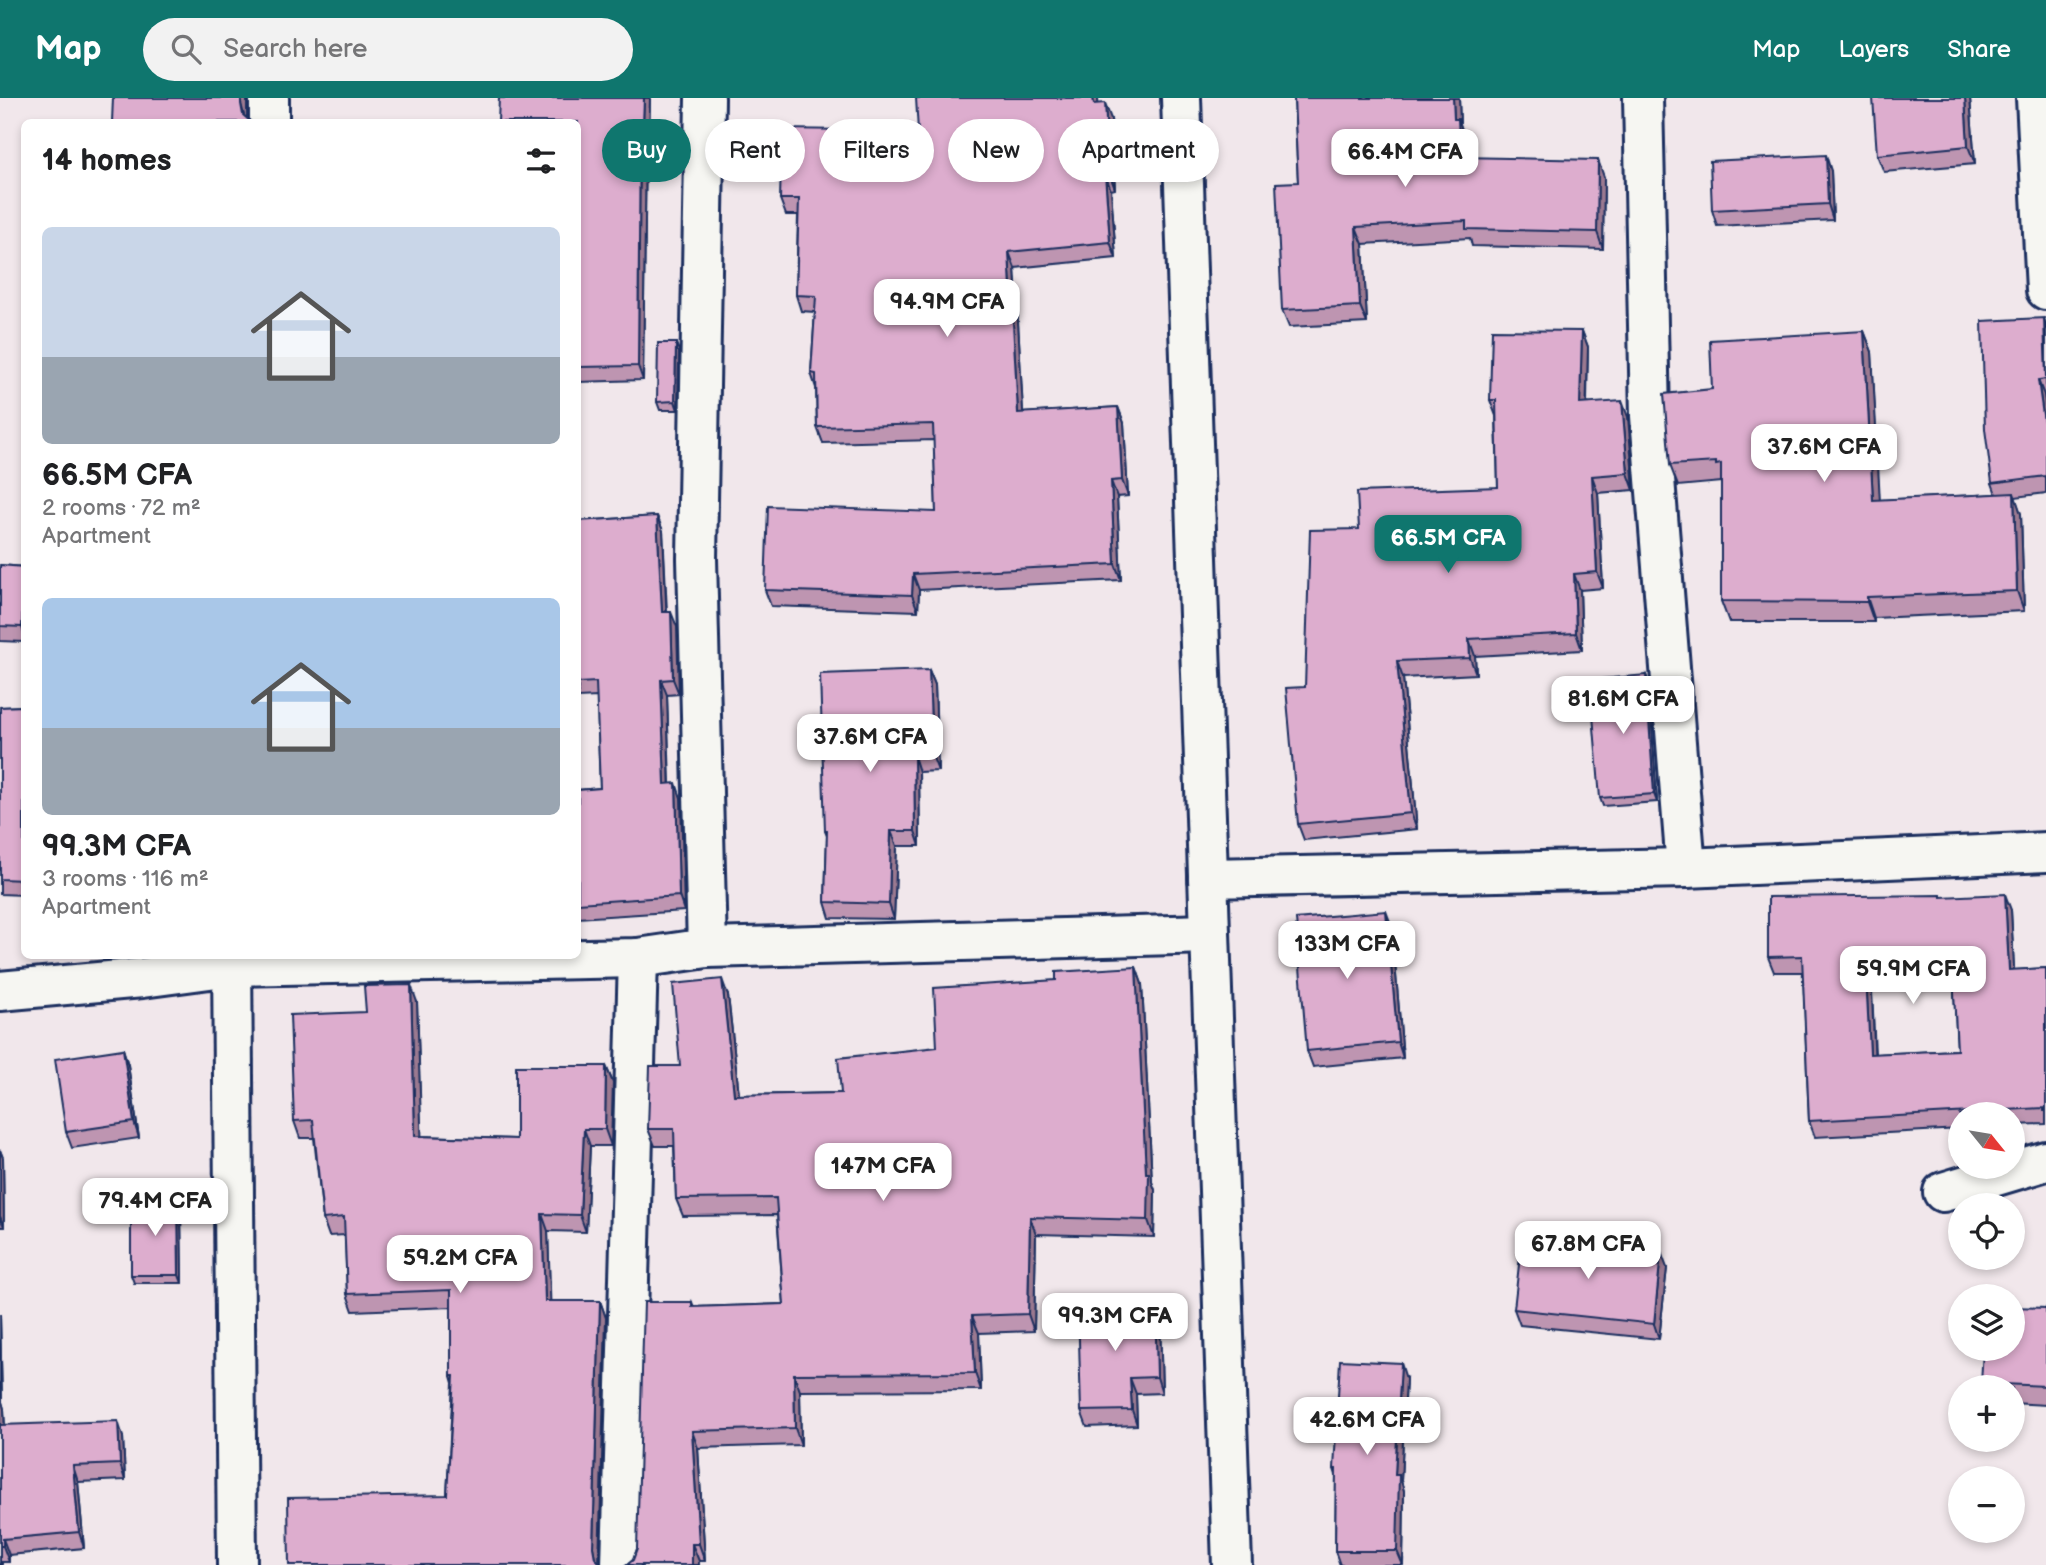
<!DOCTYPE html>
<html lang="en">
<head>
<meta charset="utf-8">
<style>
  :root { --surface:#fff; --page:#f2f2f2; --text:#202124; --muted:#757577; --accent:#0f766e }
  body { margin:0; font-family:"Balsamiq Sans",sans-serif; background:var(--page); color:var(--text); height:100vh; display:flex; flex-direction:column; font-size:26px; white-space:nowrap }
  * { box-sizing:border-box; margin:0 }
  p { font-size:23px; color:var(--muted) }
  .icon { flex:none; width:38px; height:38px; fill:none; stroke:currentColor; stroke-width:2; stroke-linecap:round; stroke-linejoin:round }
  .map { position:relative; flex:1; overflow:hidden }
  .sheet { position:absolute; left:21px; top:21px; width:560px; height:840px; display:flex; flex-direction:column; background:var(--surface); border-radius:10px; box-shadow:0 4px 10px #0003 }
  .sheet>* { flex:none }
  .top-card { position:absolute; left:602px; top:21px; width:665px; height:63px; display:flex; gap:14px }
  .needle { width:46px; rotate:120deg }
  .buttons { position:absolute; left:1948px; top:1004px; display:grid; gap:14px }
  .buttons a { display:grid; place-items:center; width:77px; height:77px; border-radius:50%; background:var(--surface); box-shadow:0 4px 10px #0003; font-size:35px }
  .price { position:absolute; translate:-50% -60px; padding:0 16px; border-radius:14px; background:#fff; color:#222; font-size:23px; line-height:46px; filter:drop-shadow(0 2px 4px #0008) }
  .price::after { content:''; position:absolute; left:50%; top:42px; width:21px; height:16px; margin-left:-10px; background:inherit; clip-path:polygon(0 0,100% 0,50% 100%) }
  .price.active { background:var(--accent); color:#fff }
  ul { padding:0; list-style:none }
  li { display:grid; align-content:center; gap:14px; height:371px; padding:0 21px }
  li span { display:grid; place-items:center; height:217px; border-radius:10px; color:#555 }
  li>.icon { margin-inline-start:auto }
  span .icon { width:126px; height:126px; fill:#fffc; stroke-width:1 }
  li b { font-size:30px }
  h2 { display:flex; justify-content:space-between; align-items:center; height:84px; padding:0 21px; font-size:30px }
  .chip { padding:0 24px; border-radius:32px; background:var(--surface); box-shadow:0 4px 10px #0003; font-size:24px; line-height:63px }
  .chip.active { background:var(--accent); color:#fff }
  header { display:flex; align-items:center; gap:42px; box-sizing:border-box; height:98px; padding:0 35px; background:var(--accent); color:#fff }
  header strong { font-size:33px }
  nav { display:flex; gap:38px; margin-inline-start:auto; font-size:24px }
  .search { width:490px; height:63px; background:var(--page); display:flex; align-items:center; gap:18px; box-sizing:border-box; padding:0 24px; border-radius:38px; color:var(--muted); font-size:26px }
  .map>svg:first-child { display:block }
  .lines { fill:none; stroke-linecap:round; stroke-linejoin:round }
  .minor-casing { stroke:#1b2f5e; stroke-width:44 }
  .trunk-casing { stroke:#1b2f5e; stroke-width:44 }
  .minor { stroke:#f6f6f2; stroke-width:38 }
  .trunk { stroke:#f6f6f2; stroke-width:38 }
  .wall { fill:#be95b1; stroke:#1b2f5e; stroke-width:2; fill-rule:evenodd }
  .shaded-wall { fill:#9b7990; stroke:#1b2f5e; stroke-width:2 }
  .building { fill:#ddadce; stroke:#1b2f5e; stroke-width:2; fill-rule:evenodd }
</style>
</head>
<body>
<header>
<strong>Map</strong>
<div class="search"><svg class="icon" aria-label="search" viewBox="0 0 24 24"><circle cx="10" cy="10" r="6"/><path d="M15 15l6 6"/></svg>Search here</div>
<nav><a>Map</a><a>Layers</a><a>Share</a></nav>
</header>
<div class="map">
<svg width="2046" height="1467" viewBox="0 0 2046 1467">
  <rect width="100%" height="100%" fill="#f1e7eb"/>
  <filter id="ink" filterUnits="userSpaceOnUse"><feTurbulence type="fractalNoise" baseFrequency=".0143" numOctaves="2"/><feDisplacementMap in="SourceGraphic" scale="14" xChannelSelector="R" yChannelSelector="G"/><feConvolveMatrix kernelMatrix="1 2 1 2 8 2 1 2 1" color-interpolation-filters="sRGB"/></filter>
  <g filter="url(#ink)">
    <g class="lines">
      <g class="minor-casing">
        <g id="minor">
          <path d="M 705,0 L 697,461 L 707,850"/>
          <path d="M 1643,0 L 1650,318 L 1686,770"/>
          <path d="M 2036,0 L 2046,192"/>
          <path d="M 269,24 L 269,0"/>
          <path d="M 1208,780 L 1686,770 L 2046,754"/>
          <path d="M 232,858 L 237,1467"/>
          <path d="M 0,893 L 142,880 L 232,868 L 638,860 L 707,850 L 1210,836"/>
          <path d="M 1943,1094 L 2046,1063"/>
          <path d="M 621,1467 L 638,860"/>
        </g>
      </g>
      <g class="trunk-casing">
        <path id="trunk" d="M 1181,0 L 1232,1467"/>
      </g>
      <use href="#minor" class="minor"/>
      <use href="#trunk" class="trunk"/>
    </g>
    <g class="wall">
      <path d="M 499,0 L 650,0 L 649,41 L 646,41 L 643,282 L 578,284 L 578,24 Z"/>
      <path d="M 1294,0 L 1459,0 L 1460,26 L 1464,38 L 1465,59 L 1604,79 L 1603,151 L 1472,148 L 1470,140 L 1363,146 L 1367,225 L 1289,229 L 1282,212 L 1298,84 Z"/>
      <path d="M 1970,0 L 1975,66 L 1884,74 L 1877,57 Z"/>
      <path d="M 1098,5 L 1111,21 L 1115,91 L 1111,92 L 1116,160 L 1015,170 L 1023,315 L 1118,309 L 1124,325 L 1128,398 L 1117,399 L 1121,482 L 919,492 L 918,513 L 771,508 L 765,492 L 936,414 L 934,342 L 823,345 L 817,329 L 816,290 L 811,275 L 815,214 L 801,213 L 796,197 L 798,117 L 786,117 L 780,101 L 918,33 Z"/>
      <path d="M 1831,73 L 1833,122 L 1717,128 L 1712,112 Z"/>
      <path d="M 2046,226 L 2046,297 L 2044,297 L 2046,311 L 2046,395 L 2015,399 L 2021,416 L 2024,513 L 1874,520 L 1874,524 L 1729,524 L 1721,503 L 1721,384 L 1678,388 L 1670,367 L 1712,291 L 1864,233 L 1872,254 L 1879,402 L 1996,396 L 1992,385 Z"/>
      <path d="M 1582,233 L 1588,249 L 1587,305 L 1628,319 L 1634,392 L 1598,395 L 1603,490 L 1580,492 L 1582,552 L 1475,558 L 1476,576 L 1403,580 L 1417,731 L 1304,742 L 1298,726 L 1305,589 L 1359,431 L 1498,389 L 1496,318 L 1490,302 Z"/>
      <path d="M 679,253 L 678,312 L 660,312 L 657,304 Z"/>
      <path d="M 657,418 L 663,433 L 667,514 L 677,529 L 679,596 L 667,597 L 670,685 L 681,700 L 684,813 L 578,820 L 578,692 L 600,690 L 597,599 L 578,600 L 578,423 Z"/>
      <path d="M 0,467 L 24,469 L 24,544 L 0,543 Z"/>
      <path d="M 929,572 L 935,587 L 938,673 L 919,674 L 920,748 L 897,748 L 894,821 L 830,820 L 825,804 L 827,738 L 825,733 Z"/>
      <path d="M 1646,577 L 1649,585 L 1657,704 L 1603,708 L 1600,700 Z"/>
      <path d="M 24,608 L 24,797 L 0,796 L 0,609 Z"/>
      <path d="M 1942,799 L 2011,812 L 2014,872 L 2046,870 L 2046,1026 L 2012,1027 L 2012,1017 L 1960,1017 L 1960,1031 L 1815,1039 L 1809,1023 L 1803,874 L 1774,874 L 1768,859 ZM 1953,871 L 1957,952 L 1875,956 L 1871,873 Z"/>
      <path d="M 1392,829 L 1403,960 L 1313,969 L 1307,953 Z"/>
      <path d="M 1136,869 L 1142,886 L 1152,1084 L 1155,1092 L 1154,1139 L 1036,1136 L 1034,1233 L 979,1235 L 981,1292 L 800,1293 L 801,1347 L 698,1350 L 705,1463 L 699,1463 L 699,1467 L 627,1467 L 633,1462 L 637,1451 L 692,1204 L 694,1209 L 784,1206 L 777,1117 L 683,1118 L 676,1101 L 674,1048 L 655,1048 L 648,1031 L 680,968 L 728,898 L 739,997 L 841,995 L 937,949 L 1056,882 Z"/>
      <path d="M 417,904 L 421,1038 L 516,1041 L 606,968 L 613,985 L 611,1048 L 590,1048 L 586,1134 L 548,1133 L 550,1203 L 600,1203 L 606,1220 L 599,1464 L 447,1397 L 453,1285 L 451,1278 L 451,1209 L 353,1213 L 347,1196 L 345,1137 L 329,1138 L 323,1121 L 314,1040 L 300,1040 L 294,1023 L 366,914 Z"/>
      <path d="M 123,951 L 128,967 L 139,1040 L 72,1050 L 66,1034 Z"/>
      <path d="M 0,1052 L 3,1060 L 4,1129 L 0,1129 Z"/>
      <path d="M 181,1112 L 182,1185 L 134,1185 L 131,1177 Z"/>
      <path d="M 1667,1170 L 1659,1241 L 1520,1227 L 1514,1211 Z"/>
      <path d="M 1155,1204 L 1160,1220 L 1162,1295 L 1136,1296 L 1137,1327 L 1087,1329 L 1081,1313 Z"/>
      <path d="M 2046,1210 L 2046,1307 L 2012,1305 L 2012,1290 L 1983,1290 L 1981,1285 Z"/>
      <path d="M 0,1216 L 2,1304 L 4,1311 L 5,1327 L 123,1339 L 125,1382 L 78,1384 L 84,1450 L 9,1457 L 9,1464 L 2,1464 L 2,1467 L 0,1467 Z"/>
      <path d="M 1406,1281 L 1401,1383 L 1404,1393 L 1403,1467 L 1340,1467 L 1335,1453 L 1336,1377 L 1334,1371 Z"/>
    </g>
    <g class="shaded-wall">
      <path d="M 241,0 L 247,0 L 247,24 L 246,24 L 241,6 Z"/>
      <path d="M 644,0 L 650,0 L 649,41 L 643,27 Z"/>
      <path d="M 1093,0 L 1098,0 L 1099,22 L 1094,6 Z"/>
      <path d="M 1453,0 L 1459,0 L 1460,26 L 1464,38 L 1466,76 L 1460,59 L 1454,21 Z"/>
      <path d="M 1965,0 L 1970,0 L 1975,66 L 1968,48 Z"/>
      <path d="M 1105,5 L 1111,21 L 1115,91 L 1109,75 Z"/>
      <path d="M 640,27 L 646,41 L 643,282 L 638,268 Z"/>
      <path d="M 1826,57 L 1831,73 L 1833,122 L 1828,106 Z"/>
      <path d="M 1598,62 L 1604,79 L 1603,151 L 1597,134 Z"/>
      <path d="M 1105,76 L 1111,92 L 1116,160 L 1110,144 Z"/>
      <path d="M 1356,129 L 1363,146 L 1367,225 L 1360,208 Z"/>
      <path d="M 1009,154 L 1015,170 L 1024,331 L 1018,315 Z"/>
      <path d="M 2044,220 L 2046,226 L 2046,273 Z"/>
      <path d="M 1582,233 L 1588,249 L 1586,322 L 1580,306 Z"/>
      <path d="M 1864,233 L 1872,254 L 1881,423 L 1873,402 Z"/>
      <path d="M 676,245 L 679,253 L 678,312 L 675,303 Z"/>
      <path d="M 2038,282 L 2044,297 L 2046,311 L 2046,338 Z"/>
      <path d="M 1622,303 L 1628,319 L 1634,392 L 1628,375 Z"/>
      <path d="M 1118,309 L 1124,325 L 1128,398 L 1122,382 Z"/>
      <path d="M 1592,378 L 1598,395 L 1603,490 L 1597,474 Z"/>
      <path d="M 1111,383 L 1117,399 L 1121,482 L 1115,466 Z"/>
      <path d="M 2014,395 L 2021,416 L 2024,513 L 2017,493 Z"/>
      <path d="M 657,418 L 663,433 L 667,529 L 662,514 Z"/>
      <path d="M 913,476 L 919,492 L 918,513 L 912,497 Z"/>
      <path d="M 1574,476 L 1580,492 L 1582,552 L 1576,535 Z"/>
      <path d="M 24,482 L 24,536 L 22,529 Z"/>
      <path d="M 1867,499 L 1874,520 L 1874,524 L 1867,504 Z"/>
      <path d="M 671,514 L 677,529 L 679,596 L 673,581 Z"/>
      <path d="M 1469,541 L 1475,558 L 1476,576 L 1470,560 Z"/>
      <path d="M 1397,563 L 1403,580 L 1417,731 L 1411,715 Z"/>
      <path d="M 929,572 L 935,587 L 938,673 L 932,657 Z"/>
      <path d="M 1646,577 L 1649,585 L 1657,704 L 1654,696 Z"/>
      <path d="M 661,582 L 667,597 L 670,700 L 665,686 Z"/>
      <path d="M 914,658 L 919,674 L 920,748 L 915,733 Z"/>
      <path d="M 676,685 L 681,700 L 684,813 L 679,798 Z"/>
      <path d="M 891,733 L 897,748 L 894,821 L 889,806 Z"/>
      <path d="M 2005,796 L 2011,812 L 2015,888 L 2009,872 Z"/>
      <path d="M 1386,813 L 1392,829 L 1403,960 L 1398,944 Z"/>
      <path d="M 1865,857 L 1871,873 L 1875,972 L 1870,956 Z"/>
      <path d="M 1136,869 L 1142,886 L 1152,1084 L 1155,1092 L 1154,1139 L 1148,1122 Z"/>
      <path d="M 722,881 L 728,898 L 741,1014 L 734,997 Z"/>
      <path d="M 411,887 L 417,904 L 422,1055 L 415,1038 Z"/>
      <path d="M 123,951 L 128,967 L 139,1040 L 134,1024 Z"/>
      <path d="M 606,968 L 613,985 L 611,1048 L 605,1031 Z"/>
      <path d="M 584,1031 L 590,1048 L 586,1134 L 580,1117 Z"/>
      <path d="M 0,1052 L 3,1060 L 4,1129 L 0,1118 Z"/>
      <path d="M 178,1103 L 181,1112 L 182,1185 L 179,1177 Z"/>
      <path d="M 542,1116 L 548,1133 L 551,1220 L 545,1203 Z"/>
      <path d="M 1030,1119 L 1036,1136 L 1034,1233 L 1028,1216 Z"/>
      <path d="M 1661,1154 L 1667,1170 L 1659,1241 L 1654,1226 Z"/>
      <path d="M 600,1203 L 606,1220 L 599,1467 L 595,1460 L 593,1449 Z"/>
      <path d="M 1155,1204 L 1160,1220 L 1162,1295 L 1157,1279 Z"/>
      <path d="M 0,1216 L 2,1304 L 4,1311 L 5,1343 L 0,1329 Z"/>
      <path d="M 972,1218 L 979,1235 L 981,1292 L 975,1275 Z"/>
      <path d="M 1401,1265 L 1406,1281 L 1401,1383 L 1404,1393 L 1403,1467 L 1397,1453 L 1395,1377 Z"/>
      <path d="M 794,1276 L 800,1293 L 801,1347 L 795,1330 Z"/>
      <path d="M 1130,1280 L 1136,1296 L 1137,1327 L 1132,1312 Z"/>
      <path d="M 118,1323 L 123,1339 L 125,1382 L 120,1366 Z"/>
      <path d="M 692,1333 L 698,1350 L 705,1463 L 699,1446 Z"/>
      <path d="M 73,1368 L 78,1384 L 84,1450 L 79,1434 Z"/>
      <path d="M 3,1441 L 9,1457 L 9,1464 L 3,1448 Z"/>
      <path d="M 692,1446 L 699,1463 L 699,1467 L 692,1467 Z"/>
    </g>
    <g class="building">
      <path d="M 113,0 L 241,0 L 241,6 L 243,17 L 251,24 L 112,24 Z"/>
      <path d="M 499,0 L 644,0 L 643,27 L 640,27 L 638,268 L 578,269 L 578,24 L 498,24 Z"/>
      <path d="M 916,0 L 1093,0 L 1094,6 L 1105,5 L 1109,75 L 1105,76 L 1110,144 L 1009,154 L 1018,315 L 1118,309 L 1122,382 L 1111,383 L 1115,466 L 913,476 L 912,497 L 765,492 L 768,408 L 936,414 L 933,326 L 817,329 L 816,276 L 811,275 L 816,198 L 796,197 L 799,101 L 780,101 L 782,31 L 918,33 Z"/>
      <path d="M 1294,0 L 1453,0 L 1454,21 L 1458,21 L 1460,59 L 1598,62 L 1597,134 L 1466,131 L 1466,123 L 1356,129 L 1360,208 L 1282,212 L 1276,85 L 1298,84 Z"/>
      <path d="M 1873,0 L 1965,0 L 1968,48 L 1877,57 Z"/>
      <path d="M 1826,57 L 1828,106 L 1712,112 L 1710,63 Z"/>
      <path d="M 2044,220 L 2046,281 L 2038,282 L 2046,338 L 2046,378 L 1992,385 L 1985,331 L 1982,223 Z"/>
      <path d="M 1492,232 L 1582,233 L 1580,306 L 1622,303 L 1628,375 L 1592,378 L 1597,474 L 1574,476 L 1576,535 L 1469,541 L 1470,560 L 1397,563 L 1411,715 L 1298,726 L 1286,590 L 1305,589 L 1310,432 L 1359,431 L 1357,394 L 1498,389 L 1496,302 L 1490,302 Z"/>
      <path d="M 1864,233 L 1873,402 L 2014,395 L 2017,493 L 1867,499 L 1867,504 L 1721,503 L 1721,366 L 1716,367 L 1716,364 L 1670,367 L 1664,296 L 1712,291 L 1710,242 Z"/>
      <path d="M 658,245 L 676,245 L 675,303 L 657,304 Z"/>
      <path d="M 657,418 L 662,514 L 671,514 L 673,581 L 661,582 L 665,686 L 676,685 L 679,798 L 578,805 L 578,692 L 600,690 L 596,584 L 578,585 L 578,423 Z"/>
      <path d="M 0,467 L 24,469 L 22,529 L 0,528 Z"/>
      <path d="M 929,572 L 932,657 L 914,658 L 915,733 L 891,733 L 889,806 L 825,804 L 827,733 L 825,733 L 820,576 Z"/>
      <path d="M 1646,577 L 1654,696 L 1600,700 L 1590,582 Z"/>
      <path d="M 24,608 L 24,782 L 0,781 L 0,609 Z"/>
      <path d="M 2005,796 L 2009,872 L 2046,870 L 2046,1013 L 2044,1013 L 2044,1010 L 1809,1023 L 1802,858 L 1768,859 L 1768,799 L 1941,797 L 1941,799 ZM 1952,856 L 1957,952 L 1870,956 L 1865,857 Z"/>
      <path d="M 1386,813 L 1398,944 L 1307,953 L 1296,821 Z"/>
      <path d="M 1136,869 L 1146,1075 L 1149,1075 L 1148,1122 L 1030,1119 L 1028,1216 L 972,1218 L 975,1275 L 794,1276 L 795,1330 L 692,1333 L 699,1446 L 692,1446 L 692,1467 L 627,1467 L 633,1462 L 637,1451 L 644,1204 L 692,1204 L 692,1209 L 784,1206 L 776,1100 L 676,1101 L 674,1031 L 648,1031 L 650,968 L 680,968 L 673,886 L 722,881 L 734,997 L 841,995 L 838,960 L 937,949 L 934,890 L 1056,882 L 1056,874 Z"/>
      <path d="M 411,887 L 415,1038 L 516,1041 L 516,968 L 606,968 L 605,1031 L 584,1031 L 580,1117 L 542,1116 L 545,1203 L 600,1203 L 593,1449 L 595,1460 L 602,1467 L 289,1467 L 288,1400 L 447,1397 L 454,1278 L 451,1278 L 451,1192 L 347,1196 L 344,1119 L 323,1121 L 313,1022 L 294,1023 L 290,917 L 366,914 L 364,888 Z"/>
      <path d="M 123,951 L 134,1024 L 66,1034 L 55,961 Z"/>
      <path d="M 131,1103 L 178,1103 L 179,1177 L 131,1177 Z"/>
      <path d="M 1522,1140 L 1661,1154 L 1654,1226 L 1514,1211 Z"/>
      <path d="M 1155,1204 L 1157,1279 L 1130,1280 L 1132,1312 L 1081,1313 L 1078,1207 Z"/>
      <path d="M 2012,1209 L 2046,1210 L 2046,1288 L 1981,1285 L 1983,1251 L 2012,1251 Z"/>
      <path d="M 1340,1262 L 1401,1265 L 1395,1377 L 1399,1377 L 1397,1453 L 1335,1453 L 1336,1371 L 1334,1371 Z"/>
      <path d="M 118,1323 L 120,1366 L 73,1368 L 79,1434 L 3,1441 L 3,1448 L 0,1448 L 0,1327 Z"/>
    </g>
  </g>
</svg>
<div class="buttons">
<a><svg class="needle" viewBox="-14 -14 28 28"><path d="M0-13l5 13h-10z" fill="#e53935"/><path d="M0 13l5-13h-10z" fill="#757577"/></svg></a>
<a><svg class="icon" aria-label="locate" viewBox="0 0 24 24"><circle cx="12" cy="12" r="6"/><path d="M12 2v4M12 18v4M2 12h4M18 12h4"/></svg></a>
<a><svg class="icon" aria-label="layers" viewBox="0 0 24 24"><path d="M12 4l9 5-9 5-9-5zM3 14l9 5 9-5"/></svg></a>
<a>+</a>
<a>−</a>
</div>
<b class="price" style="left:1405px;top:91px">66.4M CFA</b>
<b class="price" style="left:947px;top:241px">94.9M CFA</b>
<b class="price" style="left:1824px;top:386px">37.6M CFA</b>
<b class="price active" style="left:1448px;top:477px">66.5M CFA</b>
<b class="price" style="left:1623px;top:638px">81.6M CFA</b>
<b class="price" style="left:870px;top:676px">37.6M CFA</b>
<b class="price" style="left:1347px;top:883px">133M CFA</b>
<b class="price" style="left:1913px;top:908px">59.9M CFA</b>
<b class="price" style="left:883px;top:1105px">147M CFA</b>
<b class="price" style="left:155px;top:1140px">79.4M CFA</b>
<b class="price" style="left:1588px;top:1183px">67.8M CFA</b>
<b class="price" style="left:460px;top:1197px">59.2M CFA</b>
<b class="price" style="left:1115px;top:1255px">99.3M CFA</b>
<b class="price" style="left:1367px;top:1359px">42.6M CFA</b>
<div class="top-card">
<a class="chip active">Buy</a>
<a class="chip">Rent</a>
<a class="chip">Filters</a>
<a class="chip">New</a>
<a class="chip">Apartment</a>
</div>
<section class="sheet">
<h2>14 homes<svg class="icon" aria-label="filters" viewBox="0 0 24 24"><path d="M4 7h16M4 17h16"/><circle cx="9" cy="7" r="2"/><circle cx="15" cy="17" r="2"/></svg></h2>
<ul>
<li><span style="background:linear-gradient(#c9d6e8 60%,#9aa5b1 0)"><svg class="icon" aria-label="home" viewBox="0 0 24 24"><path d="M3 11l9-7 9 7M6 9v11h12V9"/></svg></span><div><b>66.5M CFA</b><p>2 rooms · 72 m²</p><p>Apartment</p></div></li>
<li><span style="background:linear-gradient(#a9c7e8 60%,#9aa5b1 0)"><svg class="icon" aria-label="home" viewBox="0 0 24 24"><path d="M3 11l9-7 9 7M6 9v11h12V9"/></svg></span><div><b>99.3M CFA</b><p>3 rooms · 116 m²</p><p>Apartment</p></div></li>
</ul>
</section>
</div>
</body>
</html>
